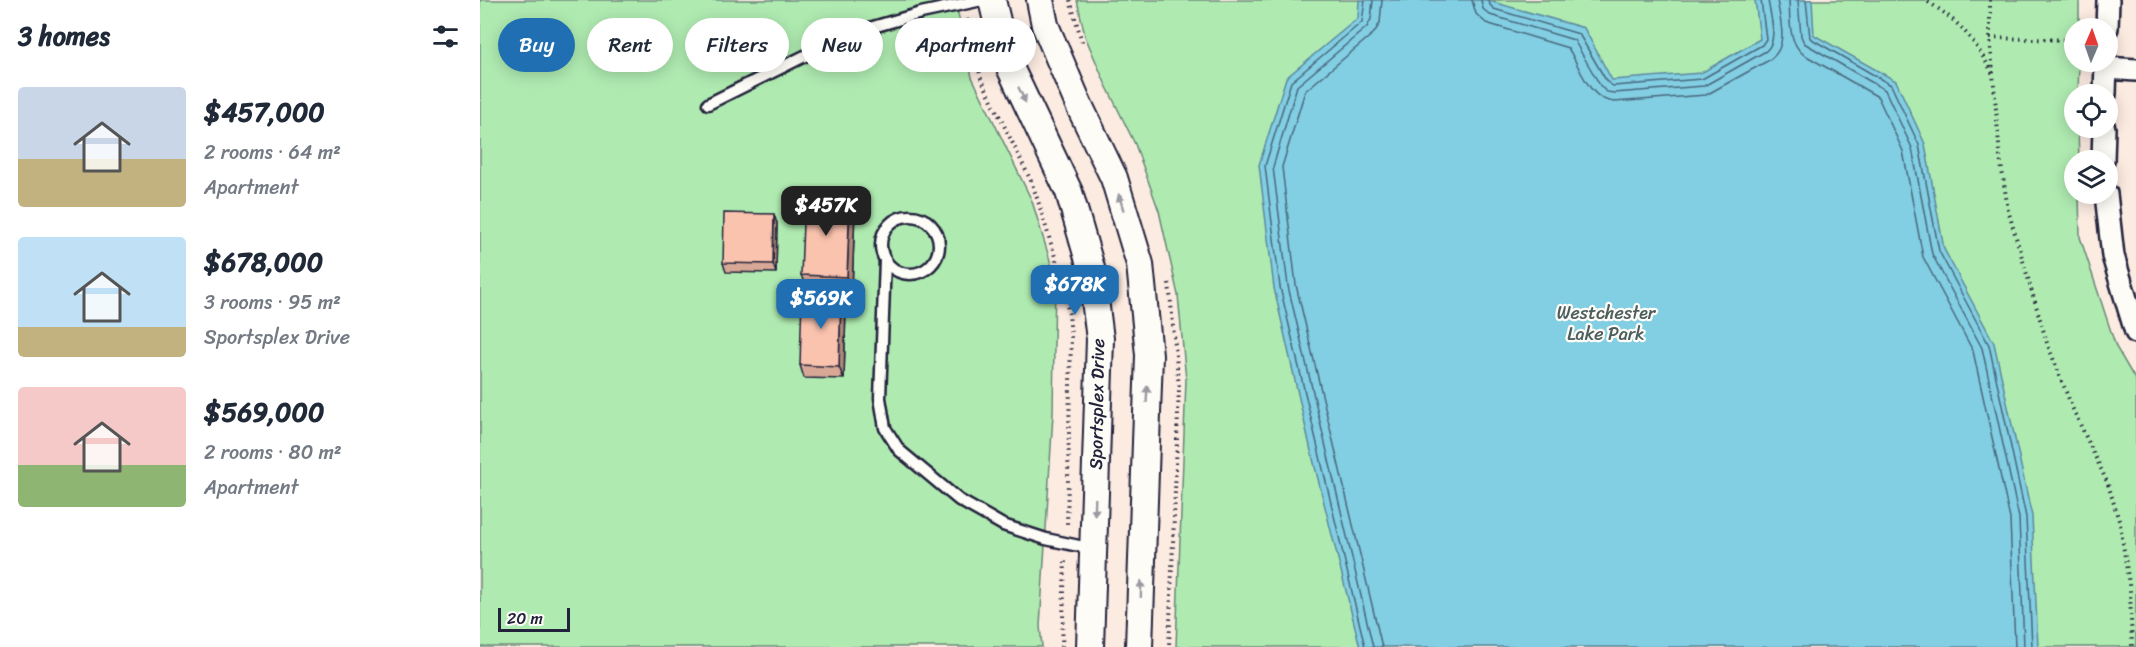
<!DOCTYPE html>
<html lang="en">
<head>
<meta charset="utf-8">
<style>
  :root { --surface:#fff; --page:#f6f6f7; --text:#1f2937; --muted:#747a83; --accent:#1f6fb2 }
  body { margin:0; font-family:Sriracha,sans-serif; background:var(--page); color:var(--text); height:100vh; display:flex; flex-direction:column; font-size:22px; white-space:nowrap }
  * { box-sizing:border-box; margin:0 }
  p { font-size:20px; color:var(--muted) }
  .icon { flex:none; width:33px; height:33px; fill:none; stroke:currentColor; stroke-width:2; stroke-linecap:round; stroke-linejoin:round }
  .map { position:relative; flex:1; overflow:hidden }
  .sheet { display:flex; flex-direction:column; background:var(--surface); width:480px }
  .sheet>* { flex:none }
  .hud { position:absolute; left:18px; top:18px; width:570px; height:54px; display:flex; gap:12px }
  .needle { width:39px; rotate:2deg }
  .controls { position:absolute; left:1584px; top:18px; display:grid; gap:12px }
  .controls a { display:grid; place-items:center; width:54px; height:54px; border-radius:50%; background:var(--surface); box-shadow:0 3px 15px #0003; font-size:30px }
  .scale { position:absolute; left:18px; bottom:15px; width:72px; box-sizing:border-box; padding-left:6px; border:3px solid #22223b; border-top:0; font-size:16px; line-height:21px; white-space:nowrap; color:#22223b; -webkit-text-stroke:4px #fdfcf7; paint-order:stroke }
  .price { position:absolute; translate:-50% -51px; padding:0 14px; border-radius:12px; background:var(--accent); color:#fff; font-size:20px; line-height:39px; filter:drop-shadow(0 2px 3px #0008) }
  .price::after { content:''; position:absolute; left:50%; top:36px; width:18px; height:14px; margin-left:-9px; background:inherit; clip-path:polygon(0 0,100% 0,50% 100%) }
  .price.current { background:#222; color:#fff }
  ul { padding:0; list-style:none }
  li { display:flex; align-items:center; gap:18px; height:150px; padding:0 18px }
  li span { display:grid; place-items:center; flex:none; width:168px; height:120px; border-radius:6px; color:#555 }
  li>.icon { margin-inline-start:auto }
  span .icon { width:72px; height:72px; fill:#fffc; stroke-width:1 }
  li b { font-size:26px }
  h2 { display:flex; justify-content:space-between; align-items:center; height:72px; padding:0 18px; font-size:26px }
  .pill { padding:0 21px; border-radius:27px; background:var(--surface); box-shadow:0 3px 15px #0003; font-size:21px; line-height:54px }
  .pill.current { background:var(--accent); color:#fff }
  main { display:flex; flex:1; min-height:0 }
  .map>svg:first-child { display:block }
  .green { fill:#afebb1; stroke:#688676; stroke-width:1.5 }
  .water { fill:#82cee2; stroke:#5c899f; stroke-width:1.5 }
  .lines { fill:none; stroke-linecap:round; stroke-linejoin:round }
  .shore { stroke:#48677e; stroke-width:1.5 }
  .service-casing { stroke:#22223b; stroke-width:15 }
  .minor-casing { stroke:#22223b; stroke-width:26 }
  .tertiary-casing { stroke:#22223b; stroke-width:30 }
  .path { stroke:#22223b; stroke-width:4; stroke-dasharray:1.5 4.5; stroke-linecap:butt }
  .service { stroke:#fdfcf7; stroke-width:10 }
  .minor { stroke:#fdfcf7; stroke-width:21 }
  .tertiary { stroke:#fdfcf7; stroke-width:26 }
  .wall { fill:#d7a896; stroke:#22223b; stroke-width:1.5 }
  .shaded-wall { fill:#af887a; stroke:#22223b; stroke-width:1.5 }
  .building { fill:#fac3ae; stroke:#22223b; stroke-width:1.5 }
  .oneway { fill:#9a9aa2 }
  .labels { text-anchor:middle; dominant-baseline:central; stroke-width:4.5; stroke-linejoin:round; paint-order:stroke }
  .park-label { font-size:18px; fill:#4c5e5e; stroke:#fdfcf7 }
  .street-label { font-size:18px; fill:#22223b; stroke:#fdfcf7 }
</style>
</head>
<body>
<main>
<section class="sheet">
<h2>3 homes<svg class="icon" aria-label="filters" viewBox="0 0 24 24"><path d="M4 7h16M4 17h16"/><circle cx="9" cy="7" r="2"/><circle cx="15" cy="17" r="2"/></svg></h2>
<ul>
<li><span style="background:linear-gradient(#c9d6e8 60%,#c2b280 0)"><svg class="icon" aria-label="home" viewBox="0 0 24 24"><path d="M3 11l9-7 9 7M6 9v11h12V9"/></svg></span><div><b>$457,000</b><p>2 rooms · 64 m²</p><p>Apartment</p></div></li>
<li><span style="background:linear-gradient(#bfe0f5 75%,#c2b280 0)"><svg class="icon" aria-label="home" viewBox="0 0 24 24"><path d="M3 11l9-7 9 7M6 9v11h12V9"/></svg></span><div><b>$678,000</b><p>3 rooms · 95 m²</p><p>Sportsplex Drive</p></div></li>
<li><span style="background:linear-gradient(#f6c9c9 65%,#8fb573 0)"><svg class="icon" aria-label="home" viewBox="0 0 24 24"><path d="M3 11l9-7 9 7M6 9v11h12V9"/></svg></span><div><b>$569,000</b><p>2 rooms · 80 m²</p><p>Apartment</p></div></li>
</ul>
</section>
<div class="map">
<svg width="1656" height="647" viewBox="0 0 1656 647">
  <rect width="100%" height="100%" fill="#fcebe1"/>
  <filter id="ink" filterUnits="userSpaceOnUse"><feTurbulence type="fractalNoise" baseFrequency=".0167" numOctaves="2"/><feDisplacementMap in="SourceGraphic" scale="12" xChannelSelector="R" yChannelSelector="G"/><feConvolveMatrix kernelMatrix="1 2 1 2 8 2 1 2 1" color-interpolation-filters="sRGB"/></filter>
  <g filter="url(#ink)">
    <g class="green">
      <path d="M 0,0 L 475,0 L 492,77 L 552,201 L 575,277 L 573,414 L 560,626 L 562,647 L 0,647 Z"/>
      <path d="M 597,0 L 1599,0 L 1599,28 L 1594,28 L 1594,62 L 1599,62 L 1598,94 L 1594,94 L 1594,128 L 1598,128 L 1599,160 L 1594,160 L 1594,194 L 1599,194 L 1600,237 L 1636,347 L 1656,381 L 1656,647 L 696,647 L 706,380 L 698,295 L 679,211 L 655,144 L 625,83 L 605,36 Z"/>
    </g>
    <path class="water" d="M 879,0 L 1006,0 L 1104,28 L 1132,80 L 1221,73 L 1280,39 L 1275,0 L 1332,0 L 1334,35 L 1416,81 L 1445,144 L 1464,249 L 1514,343 L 1552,516 L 1558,647 L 880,647 L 831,451 L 794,288 L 779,165 L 806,78 L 878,18 Z"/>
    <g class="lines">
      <g class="shore">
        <path d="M 885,0 L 882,22 L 811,82 L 785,166 L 800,287 L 885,647"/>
        <path d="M 893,0 L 891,19 L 887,27 L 817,86 L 793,167 L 808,286 L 893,647"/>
        <path d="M 902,0 L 900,23 L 894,33 L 825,91 L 802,167 L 816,285 L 902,647"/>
        <path d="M 992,0 L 996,14 L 1006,23 L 1088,48 C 1100,66 1108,100 1134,102 L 1226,95 L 1291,59 C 1309,45 1300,20 1297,0"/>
        <path d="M 1001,0 L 1003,9 L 1010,15 L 1094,40 L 1121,87 L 1127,92 L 1134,93 L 1224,86 L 1286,51 C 1299,40 1290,15 1288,0"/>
        <path d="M 1009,0 L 1010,5 L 1014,9 L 1099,34 L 1127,82 L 1133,86 L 1222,79 L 1282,45 L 1286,39 L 1281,0"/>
        <path d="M 1309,0 C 1310,18 1308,42 1323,54 L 1398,97 L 1423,151 L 1443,257 L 1493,351 L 1530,519 L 1535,647"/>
        <path d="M 1318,0 L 1321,36 L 1324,43 L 1405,90 L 1432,148 L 1452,254 L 1502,348 L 1539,518 L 1544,647"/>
        <path d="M 1326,0 L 1330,38 L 1411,85 L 1439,145 L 1459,251 L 1509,345 L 1546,517 L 1552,647"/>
      </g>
      <g class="service-casing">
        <g id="service">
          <path d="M 228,104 L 369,34 L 441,13 L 502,0"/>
          <circle cx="430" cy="245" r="29"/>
          <path d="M 405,260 L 400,398 L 405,428 L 419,450 L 479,500 L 523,525 L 566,539 L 613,549"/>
        </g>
      </g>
      <g class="minor-casing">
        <g id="minor">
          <path d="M 1627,28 L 1628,0"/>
          <path d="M 1626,68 L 1656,70"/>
          <path d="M 1625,94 L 1626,62"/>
          <path d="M 1623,160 L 1624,128"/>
          <path d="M 1626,194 L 1633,256 L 1656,332"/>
        </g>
      </g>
      <g class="tertiary-casing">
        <g id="tertiary">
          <path d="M 512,0 L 526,59 L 589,192 L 611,268 L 620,339 L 610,647"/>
          <path d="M 560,0 L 565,25 L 598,103 L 634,178 L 660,264 L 669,355 L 659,647"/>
        </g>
      </g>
      <g class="path">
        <path d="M 590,0 L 602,42"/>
        <path d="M 1510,0 L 1510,38 L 1520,157 L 1528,210 L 1567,343 L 1592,407 L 1628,484 L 1640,524 L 1650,591 L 1652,647"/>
        <path d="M 1448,2 C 1482,23 1494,40 1513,74"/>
        <path d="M 487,19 L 501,78 L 551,181 L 558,201 L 580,273 L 589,314 L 591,336 L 587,526"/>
        <path d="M 1510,38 L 1594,40"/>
        <path d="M 689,283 L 699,387 L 689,647"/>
        <path d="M 582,647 L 585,561"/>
      </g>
      <use href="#service" class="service"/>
      <use href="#minor" class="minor"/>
      <use href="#tertiary" class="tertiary"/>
    </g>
    <g class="wall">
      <path d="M 375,211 L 372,289 L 326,287 L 321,275 Z"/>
      <path d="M 297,223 L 296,273 L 246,272 L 243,263 Z"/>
      <path d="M 361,294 L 366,306 L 364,379 L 324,378 L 320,365 Z"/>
    </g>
    <g class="shaded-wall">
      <path d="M 370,198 L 375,211 L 372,289 L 367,277 Z"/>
      <path d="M 294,214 L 297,223 L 296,273 L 293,264 Z"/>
      <path d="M 361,294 L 366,306 L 364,379 L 359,367 Z"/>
    </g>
    <g class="building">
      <path d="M 324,197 L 370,198 L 367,277 L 321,275 Z"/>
      <path d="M 244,213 L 294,214 L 293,264 L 243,263 Z"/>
      <path d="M 322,293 L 361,294 L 359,367 L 320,365 Z"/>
    </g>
    <defs><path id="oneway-solid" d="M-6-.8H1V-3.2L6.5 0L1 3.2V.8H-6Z" transform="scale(1.5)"/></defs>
    <g class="oneway">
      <use href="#oneway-solid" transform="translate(542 95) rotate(65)"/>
      <use href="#oneway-solid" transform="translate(641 202) rotate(-107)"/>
      <use href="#oneway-solid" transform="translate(667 394) rotate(-87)"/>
      <use href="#oneway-solid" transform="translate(615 507) rotate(92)"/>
      <use href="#oneway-solid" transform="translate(661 589) rotate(-89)"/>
    </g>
  </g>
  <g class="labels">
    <g class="park-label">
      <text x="1126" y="313">Westchester<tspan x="1126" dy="21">Lake Park</tspan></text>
    </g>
    <g class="street-label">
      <text transform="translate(617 404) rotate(-89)">Sportsplex Drive</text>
    </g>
  </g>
</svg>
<div class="controls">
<a><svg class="needle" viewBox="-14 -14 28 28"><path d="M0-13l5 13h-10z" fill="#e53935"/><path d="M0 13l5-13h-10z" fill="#747a83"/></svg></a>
<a><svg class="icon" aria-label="locate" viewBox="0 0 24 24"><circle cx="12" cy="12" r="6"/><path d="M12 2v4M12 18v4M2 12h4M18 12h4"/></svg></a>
<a><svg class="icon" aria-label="layers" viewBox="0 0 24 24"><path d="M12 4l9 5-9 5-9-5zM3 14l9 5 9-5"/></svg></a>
</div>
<div class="scale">20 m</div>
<b class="price current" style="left:346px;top:237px">$457K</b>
<b class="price" style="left:595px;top:316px">$678K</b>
<b class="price" style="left:341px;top:330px">$569K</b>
<div class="hud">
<a class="pill current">Buy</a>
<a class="pill">Rent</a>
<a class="pill">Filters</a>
<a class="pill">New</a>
<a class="pill">Apartment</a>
</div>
</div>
</main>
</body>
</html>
